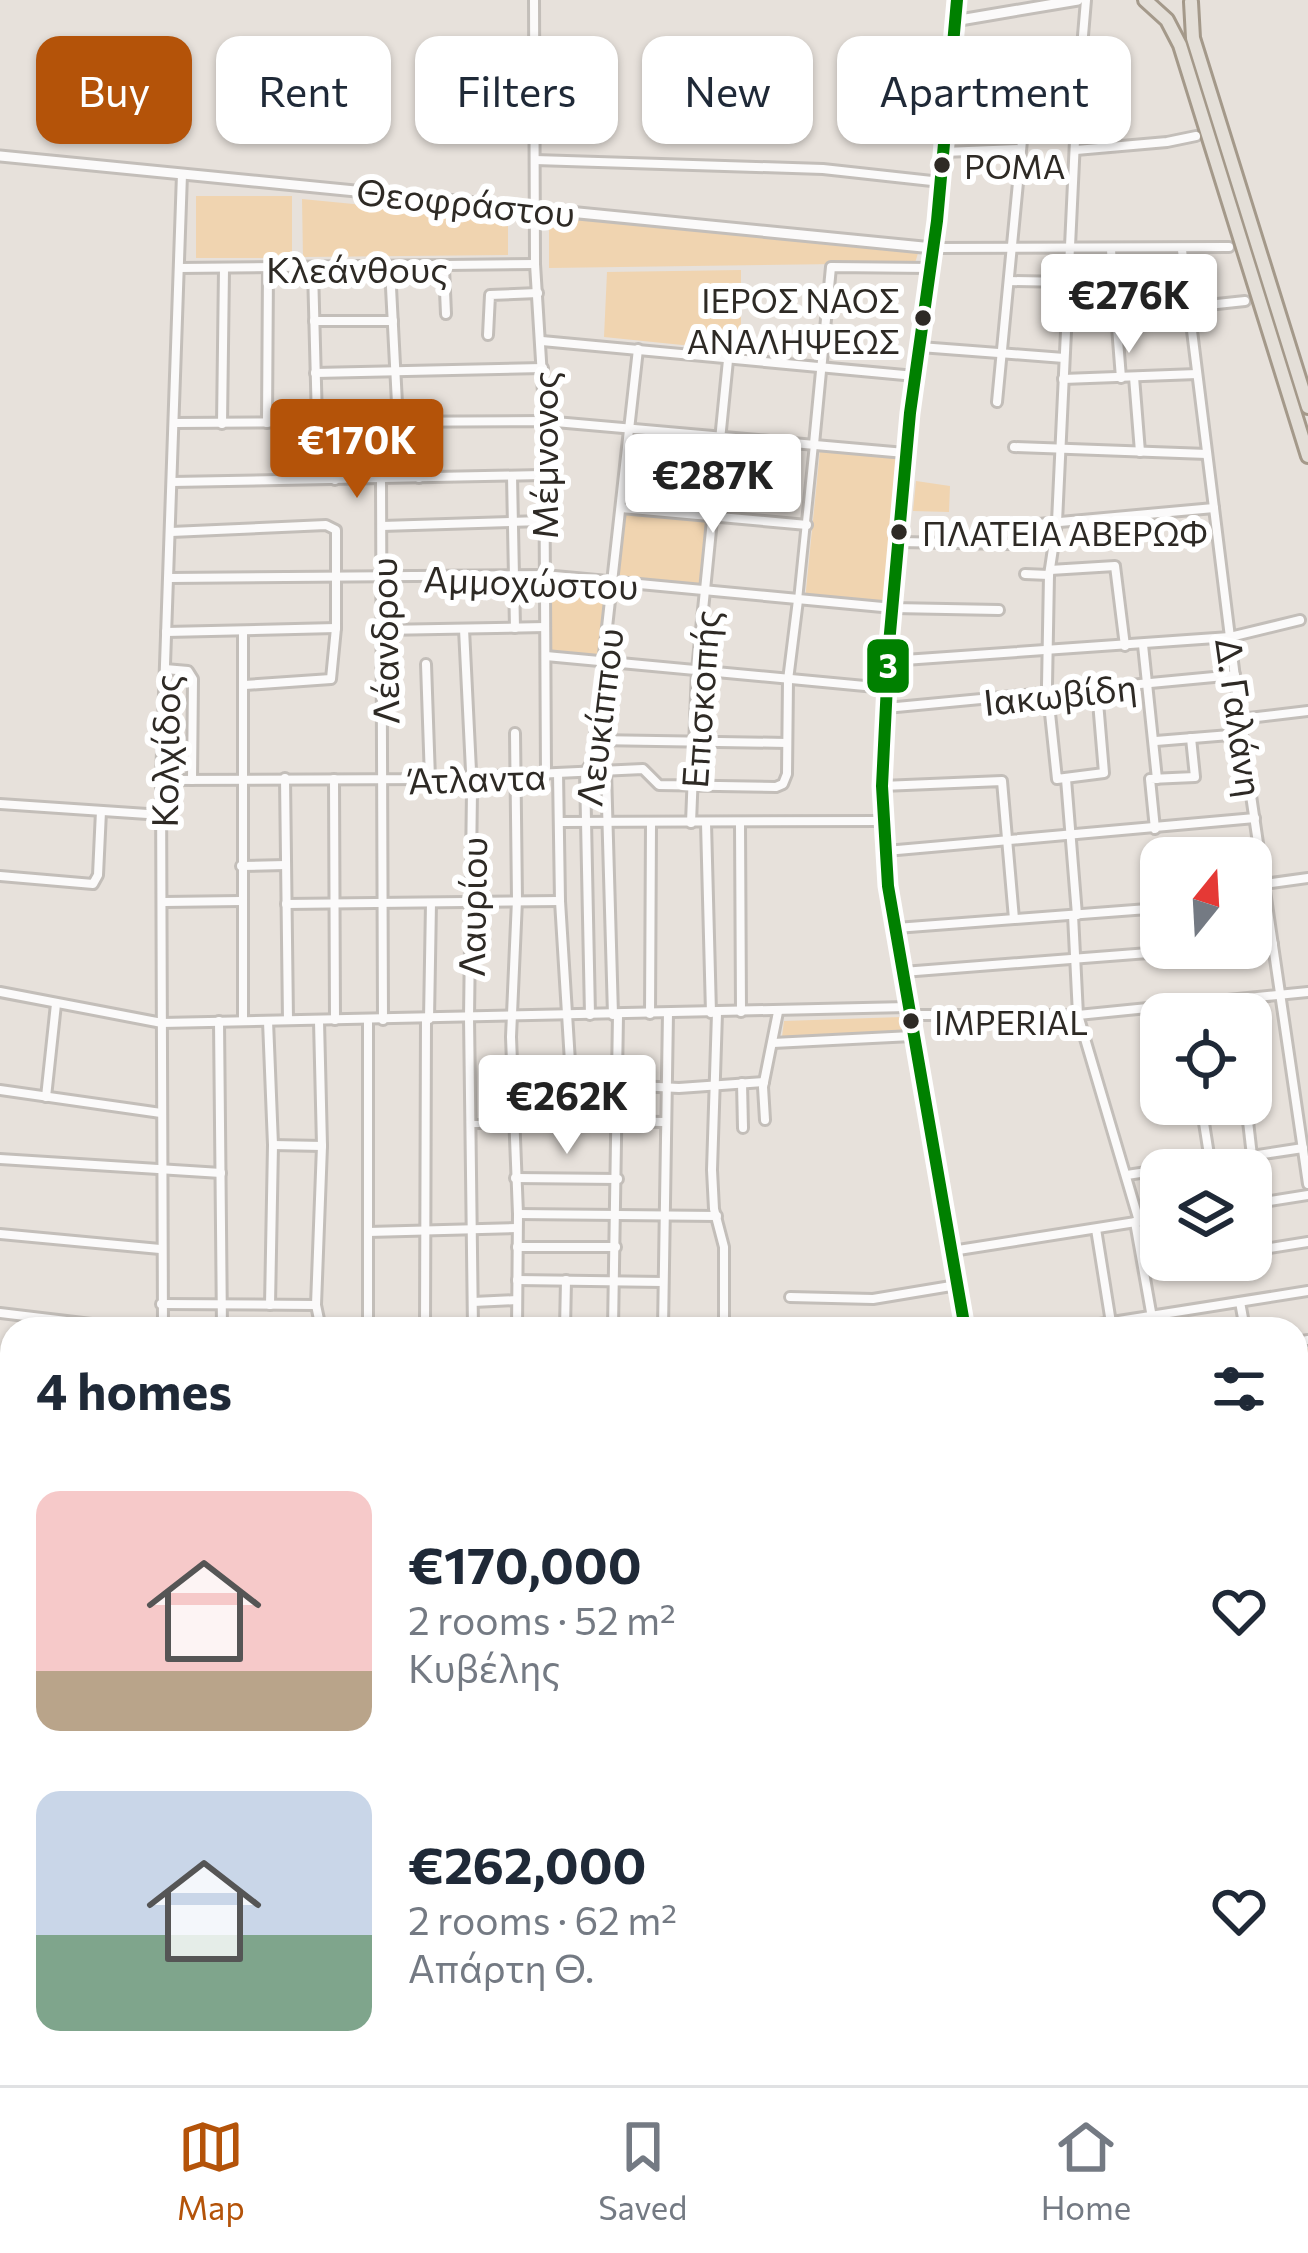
<!DOCTYPE html>
<html lang="en">
<head>
<meta charset="utf-8">
<style>
  :root { --surface:#fff; --page:#f6f6f7; --text:#1f2937; --muted:#747a83; --line:#e0e1e3; --accent:#b45309 }
  body { margin:0; font-family:Commissioner,sans-serif; background:var(--page); color:var(--text); height:100vh; display:flex; flex-direction:column; font-size:45px; white-space:nowrap }
  * { box-sizing:border-box; margin:0 }
  p { font-size:39px; color:var(--muted) }
  .icon { flex:none; width:66px; height:66px; fill:none; stroke:currentColor; stroke-width:2; stroke-linecap:round; stroke-linejoin:round }
  .map { position:relative; flex:1; overflow:hidden }
  .details { position:absolute; left:0px; top:1317px; width:1308px; height:768px; display:flex; flex-direction:column; background:var(--surface); border-radius:36px 36px 0 0; box-shadow:0 3px 9px #0004 }
  .details>* { flex:none }
  .guide { position:absolute; left:36px; top:36px; width:1236px; height:108px; display:flex; gap:24px }
  .needle { width:78px; rotate:18deg }
  .tools { position:absolute; left:1140px; top:837px; display:grid; gap:24px }
  .tools a { display:grid; place-items:center; width:132px; height:132px; border-radius:24px; background:var(--surface); box-shadow:0 3px 9px #0004; font-size:60px }
  .price { position:absolute; translate:-50% -102px; padding:0 27px; border-radius:12px; background:#fff; color:#222; font-size:39px; line-height:78px; filter:drop-shadow(0 3px 6px #0008) }
  .price::after { content:''; position:absolute; left:50%; top:72px; width:36px; height:27px; margin-left:-18px; background:inherit; clip-path:polygon(0 0,100% 0,50% 100%) }
  .price.active { background:var(--accent); color:#fff }
  ul { padding:0; list-style:none }
  li { display:flex; align-items:center; gap:36px; height:300px; padding:0 36px }
  li span { display:grid; place-items:center; flex:none; width:336px; height:240px; border-radius:24px; color:#555 }
  li>.icon { margin-inline-start:auto }
  span .icon { width:144px; height:144px; fill:#fffc; stroke-width:1 }
  li b { font-size:51px }
  h2 { display:flex; justify-content:space-between; align-items:center; height:144px; padding:0 36px; font-size:51px }
  .pill { padding:0 42px; border-radius:24px; background:var(--surface); box-shadow:0 3px 9px #0004; font-size:42px; line-height:108px }
  .pill.active { background:var(--accent); color:#fff }
  .menu { display:flex; justify-content:space-around; align-items:center; height:168px; border-top:3px solid var(--line); background:var(--surface); font-size:33px; color:var(--muted) }
  .menu a { display:grid; justify-items:center; gap:6px }
  .menu .active { color:var(--accent) }
  .map>svg:first-child { display:block }
  .green { fill:#f0d4b0 }
  .lines { fill:none; stroke-linecap:round; stroke-linejoin:round }
  .pedestrian-casing { stroke:#c3beb9; stroke-width:12 }
  .minor-casing { stroke:#c3beb9; stroke-width:14 }
  .tertiary-casing { stroke:#c3beb9; stroke-width:15 }
  .primary-casing { stroke:#a4998a; stroke-width:18 }
  .trunk-casing { stroke:#a4998a; stroke-width:18 }
  .pedestrian { stroke:#fbfafa; stroke-width:6 }
  .minor { stroke:#fbfafa; stroke-width:8 }
  .tertiary { stroke:#fbfafa; stroke-width:9 }
  .primary { stroke:#e4dfd8; stroke-width:12 }
  .trunk { stroke:#dcd6cd; stroke-width:12 }
  .bus-1-casing { stroke:#fff; stroke-width:21 }
  .bus-1 { stroke:#008000; stroke-width:12 }
  .bus-dot { fill:#2e2a25; stroke:#fff; stroke-width:4.5 }
  .labels { text-anchor:middle; dominant-baseline:central; stroke-width:12; stroke-linejoin:round; paint-order:stroke }
  .bus-label { font-size:33px; fill:#2e2a25; stroke:#fff; text-anchor:start }
  .street-label { font-size:36px; fill:#2e2a25; stroke:#fff }
  .line-badge { stroke:#fff; stroke-width:4.5 }
  .badge-label { font-size:33px; text-anchor:middle; font-weight:bold; fill:#fff }
</style>
</head>
<body>
<div class="map">
<svg width="1308" height="2085" viewBox="0 0 1308 2085">
  <rect width="100%" height="100%" fill="#e7e1db"/>
  <g class="green">
    <rect x="196" y="196" width="96" height="62"/>
    <path d="M 302,199 L 508,219 L 508,255 L 303,257 Z"/>
    <path d="M 549,213 L 919,250 L 915,263 L 549,268 Z"/>
    <path d="M 741,270 L 741,351 L 604,337 L 607,272 Z"/>
    <path d="M 820,450 L 900,457 L 888,605 L 805,600 Z"/>
    <path d="M 916,481 L 950,486 L 949,512 L 913,511 Z"/>
    <path d="M 621,508 L 713,514 L 706,592 L 613,582 L 604,663 L 546,656 L 544,575 L 613,581 Z"/>
    <path d="M 901,1017 L 903,1033 L 782,1037 L 784,1021 Z"/>
    <path d="M 1308,1348 L 1308,1578 L 1296,1580 L 1296,1350 Z"/>
  </g>
  <g class="lines">
    <g class="pedestrian-casing">
      <g id="pedestrian">
        <path d="M 798,600 L 814,444"/>
        <path d="M 471,1124 L 514,1124"/>
      </g>
    </g>
    <g class="minor-casing">
      <g id="minor">
        <path d="M 534,0 L 535,264 L 544,409 L 546,774"/>
        <path d="M 1086,0 L 1076,119 L 1057,522 L 1049,575 L 1047,685 L 1057,779 L 1104,773 L 1097,690"/>
        <path d="M 1076,150 L 1167,142 L 1196,136"/>
        <path d="M 944,152 L 1020,149"/>
        <path d="M 535,160 L 823,169 L 941,182"/>
        <path d="M 934,248 L 1229,247"/>
        <path d="M 1111,250 L 1121,378"/>
        <path d="M 1182,250 L 1242,734 L 1308,1184"/>
        <path d="M 179,268 L 535,264"/>
        <path d="M 390,268 L 398,423"/>
        <path d="M 444,268 L 446,314"/>
        <path d="M 313,269 L 317,422"/>
        <path d="M 1009,281 L 1069,282"/>
        <path d="M 1189,307 L 1245,301"/>
        <path d="M 314,321 L 393,321"/>
        <path d="M 488,335 L 490,295 L 538,293"/>
        <path d="M 542,341 L 915,376"/>
        <path d="M 920,347 L 1064,358"/>
        <path d="M 315,373 L 543,368"/>
        <path d="M 1134,377 L 1140,452"/>
        <path d="M 1063,379 L 1197,374"/>
        <path d="M 997,402 L 1023,130 L 1035,117 L 1076,119"/>
        <path d="M 334,422 L 335,480"/>
        <path d="M 174,423 L 544,421 L 905,453"/>
        <path d="M 267,423 L 268,269"/>
        <path d="M 222,424 L 224,269"/>
        <path d="M 419,424 L 419,478"/>
        <path d="M 814,444 L 831,267 L 930,268"/>
        <path d="M 1014,447 L 1207,454"/>
        <path d="M 512,476 L 515,628"/>
        <path d="M 381,479 L 383,1020"/>
        <path d="M 172,482 L 542,475"/>
        <path d="M 621,508 L 807,525"/>
        <path d="M 382,526 L 543,521"/>
        <path d="M 171,532 L 326,525 L 336,530 L 336,628 L 331,679 L 245,685"/>
        <path d="M 899,542 L 1008,544 L 1015,542 L 1015,526 L 1214,508"/>
        <path d="M 1050,570 L 1115,566 L 1125,646"/>
        <path d="M 1025,574 L 1049,575"/>
        <path d="M 169,578 L 544,575 L 893,608 L 999,610"/>
        <path d="M 464,629 L 472,791 L 469,1017 L 473,1329"/>
        <path d="M 382,630 L 545,627"/>
        <path d="M 243,631 L 243,1021"/>
        <path d="M 166,632 L 336,628"/>
        <path d="M 1143,645 L 1157,779"/>
        <path d="M 546,656 L 886,688"/>
        <path d="M 890,661 L 1230,637 L 1300,620"/>
        <path d="M 426,664 L 430,779"/>
        <path d="M 165,669 L 188,671 L 193,679 L 192,780"/>
        <path d="M 886,708 L 1235,675"/>
        <path d="M 1240,719 L 1308,711"/>
        <path d="M 515,733 L 517,900 L 511,1037 L 518,1214 L 517,1329"/>
        <path d="M 595,740 L 787,743"/>
        <path d="M 1156,741 L 1242,734"/>
        <path d="M 606,771 L 613,1015"/>
        <path d="M 558,773 L 560,901 L 571,1078 L 577,1088 L 618,1085"/>
        <path d="M 285,778 L 288,1020"/>
        <path d="M 334,779 L 335,1020"/>
        <path d="M 1066,779 L 1077,915"/>
        <path d="M 161,780 L 430,779 L 643,769 L 659,785 L 776,787 L 783,784 L 787,774 L 788,680 L 798,600"/>
        <path d="M 882,786 L 1002,781 L 1014,919"/>
        <path d="M 0,804 L 162,815"/>
        <path d="M 559,822 L 882,821"/>
        <path d="M 691,823 L 697,670 L 728,360"/>
        <path d="M 706,823 L 711,1013"/>
        <path d="M 740,823 L 741,1012"/>
        <path d="M 1155,829 L 1150,779 L 1195,777 L 1191,738"/>
        <path d="M 886,851 L 1255,818"/>
        <path d="M 241,866 L 286,865"/>
        <path d="M 0,876 L 93,884 L 98,875 L 101,811"/>
        <path d="M 1264,884 L 1308,878"/>
        <path d="M 164,902 L 241,901"/>
        <path d="M 286,904 L 560,901"/>
        <path d="M 1073,915 L 1078,1015 L 1139,1221"/>
        <path d="M 896,928 L 1161,908"/>
        <path d="M 1251,945 L 1273,944"/>
        <path d="M 903,972 L 1213,948"/>
        <path d="M 0,992 L 162,1023 L 908,1007"/>
        <path d="M 717,1013 L 712,1170 L 714,1209 L 724,1247 L 724,1329"/>
        <path d="M 650,1014 L 651,824"/>
        <path d="M 590,1015 L 585,772 L 592,762 L 638,349"/>
        <path d="M 911,1015 L 1078,1015 L 1308,992"/>
        <path d="M 429,1019 L 431,903"/>
        <path d="M 219,1021 L 222,1329"/>
        <path d="M 268,1021 L 273,1145 L 270,1305"/>
        <path d="M 319,1021 L 322,1146 L 316,1305 L 321,1329"/>
        <path d="M 773,1043 L 912,1036"/>
        <path d="M 742,1083 L 743,1128"/>
        <path d="M 637,1086 L 679,1088 L 764,1082"/>
        <path d="M 0,1090 L 161,1113"/>
        <path d="M 46,1097 L 56,1004"/>
        <path d="M 1201,1104 L 1210,1161"/>
        <path d="M 1246,1104 L 1252,1156"/>
        <path d="M 514,1119 L 663,1122"/>
        <path d="M 765,1120 L 763,1087 L 778,1012"/>
        <path d="M 273,1145 L 322,1146"/>
        <path d="M 0,1159 L 221,1173"/>
        <path d="M 1127,1175 L 1303,1148"/>
        <path d="M 515,1178 L 618,1179"/>
        <path d="M 1251,1204 L 1308,1195"/>
        <path d="M 518,1214 L 717,1216"/>
        <path d="M 1135,1222 L 1154,1329"/>
        <path d="M 1096,1229 L 1112,1329"/>
        <path d="M 368,1232 L 517,1228"/>
        <path d="M 0,1234 L 160,1249"/>
        <path d="M 517,1247 L 616,1247"/>
        <path d="M 952,1251 L 1161,1218"/>
        <path d="M 1251,1251 L 1308,1242"/>
        <path d="M 1144,1267 L 1188,1260"/>
        <path d="M 517,1280 L 663,1282"/>
        <path d="M 790,1297 L 873,1299 L 957,1285"/>
        <path d="M 473,1302 L 517,1300"/>
        <path d="M 1240,1302 L 1245,1329"/>
        <path d="M 161,1304 L 316,1305"/>
        <path d="M 0,1313 L 133,1329"/>
        <path d="M 163,1329 L 161,780 L 182,174"/>
        <path d="M 368,1329 L 368,1020"/>
        <path d="M 425,1329 L 426,1019"/>
        <path d="M 565,1329 L 566,1280"/>
        <path d="M 613,1329 L 618,1015"/>
        <path d="M 663,1329 L 668,1013"/>
        <path d="M 1068,1329 L 1308,1291"/>
        <path d="M 1296,1342 L 1308,1340"/>
        <path d="M 0,1397 L 12,1399"/>
        <path d="M 0,1461 L 12,1463"/>
        <path d="M 1296,1587 L 1308,1585"/>
        <path d="M 0,1637 L 12,1625"/>
        <path d="M 0,1675 L 12,1657"/>
        <path d="M 1296,1822 L 1308,1821"/>
        <path d="M 1296,1874 L 1308,1951"/>
        <path d="M 1296,1985 L 1308,1985"/>
        <path d="M 189,2073 L 191,2085"/>
        <path d="M 623,2073 L 679,2085"/>
        <path d="M 1081,2073 L 1083,2085"/>
        <path d="M 1122,2073 L 1124,2085"/>
      </g>
    </g>
    <g class="tertiary-casing">
      <g id="tertiary">
        <path d="M 954,21 L 1078,0"/>
        <path d="M 0,156 L 933,248"/>
      </g>
    </g>
    <g class="primary-casing">
      <g id="primary">
        <path d="M 957,0 L 937,221 L 910,413 L 889,644 L 882,786 L 888,886 L 965,1329"/>
        <path d="M 1145,0 L 1167,20 L 1180,45 L 1308,456"/>
        <path d="M 1191,2 L 1193,38 L 1308,407"/>
        <path d="M 1096,2073 L 1098,2085"/>
        <path d="M 1110,2073 L 1112,2085"/>
      </g>
    </g>
    <g class="trunk-casing">
      <g id="trunk">
        <path d="M 0,1639 L 12,1651"/>
        <path d="M 538,2073 L 585,2085"/>
      </g>
    </g>
    <use href="#pedestrian" class="pedestrian"/>
    <use href="#minor" class="minor"/>
    <use href="#tertiary" class="tertiary"/>
    <use href="#primary" class="primary"/>
    <use href="#trunk" class="trunk"/>
    <g class="bus-1-casing">
      <path id="bus-1" d="M 957,0 L 937,221 L 910,413 L 889,644 L 882,786 L 888,886 L 965,1329"/>
    </g>
    <use href="#bus-1" class="bus-1"/>
  </g>
  <g class="bus-dot">
    <circle cx="942" cy="165" r="10"/>
    <circle cx="923" cy="318" r="10"/>
    <circle cx="899" cy="532" r="10"/>
    <circle cx="911" cy="1021" r="10"/>
  </g>
  <g class="labels">
    <g class="bus-label">
      <text x="964" y="165">ΡΟΜΑ</text>
      <text x="900" y="299" text-anchor="end">ΙΕΡΟΣ ΝΑΟΣ<tspan x="900" dy="41">ΑΝΑΛΗΨΕΩΣ</tspan></text>
      <text x="922" y="532">ΠΛΑΤΕΙΑ ΑΒΕΡΩΦ</text>
      <text x="934" y="1021">IMPERIAL</text>
    </g>
    <g class="street-label">
      <text transform="translate(466 201) rotate(6)">Θεοφράστου</text>
      <text x="357" y="268">Κλεάνθους</text>
      <text transform="translate(543 455) rotate(-90)">Μέμνονος</text>
      <text transform="translate(531 581) rotate(2)">Αμμοχώστου</text>
      <text transform="translate(383 641) rotate(-91)">Λέανδρου</text>
      <text transform="translate(1060 693) rotate(-6)">Ιακωβίδη</text>
      <text transform="translate(699 699) rotate(-86)">Επισκοπής</text>
      <text transform="translate(598 717) rotate(-83)">Λευκίππου</text>
      <text transform="translate(1241 717) rotate(82)">Δ. Γαλάνη</text>
      <text transform="translate(164 751) rotate(-89)">Κολχίδος</text>
      <text transform="translate(477 777) rotate(-2)">Άτλαντα</text>
      <text transform="translate(471 907) rotate(-89)">Λαυρίου</text>
    </g>
  </g>
  <rect class="line-badge" x="865" y="637" width="46" height="58" rx="12" fill="#008000"/>
  <g class="badge-label">
    <text x="888" y="678">3</text>
  </g>
</svg>
<div class="tools">
<a><svg class="needle" viewBox="-14 -14 28 28"><path d="M0-13l5 13h-10z" fill="#e53935"/><path d="M0 13l5-13h-10z" fill="#747a83"/></svg></a>
<a><svg class="icon" aria-label="locate" viewBox="0 0 24 24"><circle cx="12" cy="12" r="6"/><path d="M12 2v4M12 18v4M2 12h4M18 12h4"/></svg></a>
<a><svg class="icon" aria-label="layers" viewBox="0 0 24 24"><path d="M12 4l9 5-9 5-9-5zM3 14l9 5 9-5"/></svg></a>
</div>
<b class="price" style="left:1129px;top:356px">€276K</b>
<b class="price active" style="left:357px;top:501px">€170K</b>
<b class="price" style="left:713px;top:536px">€287K</b>
<b class="price" style="left:567px;top:1157px">€262K</b>
<div class="guide">
<a class="pill active">Buy</a>
<a class="pill">Rent</a>
<a class="pill">Filters</a>
<a class="pill">New</a>
<a class="pill">Apartment</a>
</div>
<section class="details">
<h2>4 homes<svg class="icon" aria-label="filters" viewBox="0 0 24 24"><path d="M4 7h16M4 17h16"/><circle cx="9" cy="7" r="2"/><circle cx="15" cy="17" r="2"/></svg></h2>
<ul>
<li><span style="background:linear-gradient(#f6c9c9 75%,#b9a48a 0)"><svg class="icon" aria-label="home" viewBox="0 0 24 24"><path d="M3 11l9-7 9 7M6 9v11h12V9"/></svg></span><div><b>€170,000</b><p>2 rooms · 52 m²</p><p>Κυβέλης</p></div><svg class="icon" aria-label="heart" viewBox="0 0 24 24"><path d="M12 20l-8-8c-3-5 5-10 8-4 3-6 11-1 8 4z"/></svg></li>
<li><span style="background:linear-gradient(#c9d6e8 60%,#7fa58c 0)"><svg class="icon" aria-label="home" viewBox="0 0 24 24"><path d="M3 11l9-7 9 7M6 9v11h12V9"/></svg></span><div><b>€262,000</b><p>2 rooms · 62 m²</p><p>Απάρτη Θ.</p></div><svg class="icon" aria-label="heart" viewBox="0 0 24 24"><path d="M12 20l-8-8c-3-5 5-10 8-4 3-6 11-1 8 4z"/></svg></li>
</ul>
</section>
</div>
<nav class="menu">
<a class="active"><svg class="icon" aria-label="map" viewBox="0 0 24 24"><path d="M3 6l6-2 6 2 6-2v14l-6 2-6-2-6 2zM9 4v14M15 6v14"/></svg>Map</a>
<a><svg class="icon" aria-label="saved" viewBox="0 0 24 24"><path d="M7 4h10v16l-5-4-5 4z"/></svg>Saved</a>
<a><svg class="icon" aria-label="home" viewBox="0 0 24 24"><path d="M3 11l9-7 9 7M6 9v11h12V9"/></svg>Home</a>
</nav>
</body>
</html>
